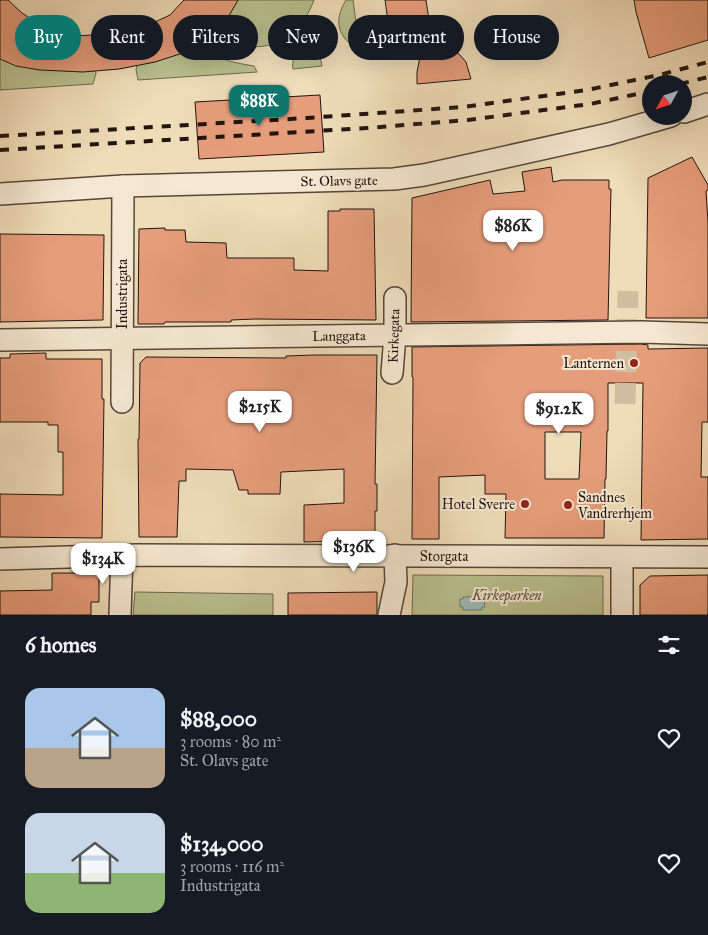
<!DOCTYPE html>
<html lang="en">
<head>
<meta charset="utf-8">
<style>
  :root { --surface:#171b24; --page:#20242c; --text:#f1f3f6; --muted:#9ea1a6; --accent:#0f766e }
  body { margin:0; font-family:"IM FELL Great Primer",serif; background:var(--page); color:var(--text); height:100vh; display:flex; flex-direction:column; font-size:19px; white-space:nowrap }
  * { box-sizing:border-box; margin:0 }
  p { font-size:16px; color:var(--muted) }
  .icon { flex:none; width:28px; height:28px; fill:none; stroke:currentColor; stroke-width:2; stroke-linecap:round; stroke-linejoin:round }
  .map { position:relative; height:615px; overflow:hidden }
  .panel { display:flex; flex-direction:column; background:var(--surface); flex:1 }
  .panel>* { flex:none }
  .guide { position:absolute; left:15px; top:15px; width:679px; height:45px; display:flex; gap:10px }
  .needle { width:32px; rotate:230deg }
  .controls { position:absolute; left:642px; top:75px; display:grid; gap:10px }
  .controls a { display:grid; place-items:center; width:50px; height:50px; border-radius:50%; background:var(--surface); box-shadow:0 5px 20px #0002; font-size:25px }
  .price { position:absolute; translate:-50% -42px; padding:0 11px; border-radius:10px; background:#fff; color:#222; font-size:16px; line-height:32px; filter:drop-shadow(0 1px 2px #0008) }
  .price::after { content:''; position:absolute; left:50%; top:30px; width:15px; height:11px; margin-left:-8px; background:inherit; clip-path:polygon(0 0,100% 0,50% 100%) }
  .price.current { background:var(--accent); color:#fff }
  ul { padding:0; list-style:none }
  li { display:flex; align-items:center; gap:15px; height:125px; padding:0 25px }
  li span { display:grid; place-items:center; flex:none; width:140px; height:100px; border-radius:15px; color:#555 }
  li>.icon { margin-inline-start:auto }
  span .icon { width:60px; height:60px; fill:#fffc; stroke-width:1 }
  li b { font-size:21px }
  h2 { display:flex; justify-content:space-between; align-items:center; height:60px; padding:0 25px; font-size:21px }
  .tag { padding:0 18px; border-radius:22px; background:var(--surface); box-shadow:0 5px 20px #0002; font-size:18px; line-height:45px }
  .tag.current { background:var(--accent); color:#fff }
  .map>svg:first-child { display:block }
  .green { fill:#bac08f; stroke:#6e6a4f }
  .water { fill:#9cbab8; stroke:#6c7874 }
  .building { fill:#e69d7b; stroke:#23150f; fill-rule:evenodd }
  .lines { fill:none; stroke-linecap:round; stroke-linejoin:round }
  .minor-tunnel { stroke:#d0bea0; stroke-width:21; stroke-dasharray:21 11; stroke-linecap:butt }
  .minor-casing { stroke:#56473a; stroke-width:24 }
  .minor { stroke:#f5e8d2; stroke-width:21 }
  .rail { stroke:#23150f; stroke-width:4; stroke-dasharray:9 9; stroke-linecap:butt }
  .poi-dot { fill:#8f2418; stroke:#f5e8d2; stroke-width:2 }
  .labels { text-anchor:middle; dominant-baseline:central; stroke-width:4; stroke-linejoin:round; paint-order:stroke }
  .street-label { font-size:14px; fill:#23150f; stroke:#f5e8d2 }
  .poi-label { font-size:14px; fill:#23150f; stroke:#f5e8d2; text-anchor:end }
  .park-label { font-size:14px; font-style:italic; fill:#58513c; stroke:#f5e8d2 }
</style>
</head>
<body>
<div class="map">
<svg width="708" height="615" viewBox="0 0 708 615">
  <rect width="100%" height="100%" fill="#efdcb9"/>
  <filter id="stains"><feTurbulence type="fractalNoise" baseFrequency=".004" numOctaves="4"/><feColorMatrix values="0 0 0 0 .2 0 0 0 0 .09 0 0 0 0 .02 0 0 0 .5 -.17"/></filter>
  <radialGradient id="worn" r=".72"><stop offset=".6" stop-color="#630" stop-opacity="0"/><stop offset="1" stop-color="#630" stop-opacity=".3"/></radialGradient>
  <g class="green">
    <path d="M 237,0 L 314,0 C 301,35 274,53 237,45 C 227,42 216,39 211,29 Z"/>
    <path d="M 346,0 L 353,0 L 360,51 C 339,38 332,23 346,0 Z"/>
    <path d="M 0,5 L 95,68 L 96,73 L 93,84 L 0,90 Z"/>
    <path d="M 317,36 C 311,51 321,53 322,66 L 293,69 C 290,53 307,45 317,36 Z"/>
    <path d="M 194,46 C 217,58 228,62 254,66 L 257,72 L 138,80 L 136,69 L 138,63 Z"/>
    <path d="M 413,575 L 603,576 L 603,615 L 412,615 Z"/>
    <path d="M 135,592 L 273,594 L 273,615 L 133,615 Z"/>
  </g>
  <path class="water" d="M 463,597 L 481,597 L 482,599 L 484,600 L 485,607 L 482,607 L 482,610 L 463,610 L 463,607 L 460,607 L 460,599 L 463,599 Z"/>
  <g class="building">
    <path d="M 0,0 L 8,0 L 22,13 L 43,27 L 62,34 L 71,36 L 117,34 L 144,27 L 170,15 L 184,0 L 238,0 L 226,21 L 218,29 L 199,45 L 186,52 L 155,62 L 119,69 L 83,72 L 40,70 L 16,66 L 0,59 Z"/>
    <path d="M 385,0 L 426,0 L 433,47 L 450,50 L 459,54 L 466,62 L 471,79 L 417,84 L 417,72 L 420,57 L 390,35 Z"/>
    <path d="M 634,0 L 708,0 L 708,40 L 649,58 L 636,12 Z"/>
    <path d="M 320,95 L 324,152 L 199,159 L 195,102 Z"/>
    <path d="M 692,157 L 708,185 L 708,190 L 706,191 L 708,223 L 708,318 L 646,318 L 648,178 Z"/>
    <path d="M 551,167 L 553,182 L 562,180 L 609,180 L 609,189 L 611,189 L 608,320 L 411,322 L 412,198 L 490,180 L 493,194 L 525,191 L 522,172 Z"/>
    <path d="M 340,209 L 374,209 L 376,320 L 255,319 L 231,320 L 231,322 L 165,322 L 164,324 L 138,324 L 139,229 L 165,228 L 165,230 L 185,230 L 186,242 L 226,243 L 227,258 L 294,258 L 294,270 L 328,271 L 328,211 L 340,211 Z"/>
    <path d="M 0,234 L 104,235 L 103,320 L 0,322 Z"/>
    <path d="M 641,344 L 648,345 L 648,349 L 708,348 L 708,422 L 702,422 L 701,477 L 708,477 L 708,539 L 641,540 L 643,383 L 608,383 L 608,431 L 607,431 L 606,479 L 605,479 L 604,538 L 505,538 L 506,494 L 485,494 L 485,475 L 439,477 L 439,539 L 412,539 L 413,377 L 412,377 L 412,347 ZM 545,432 L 581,432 L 579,479 L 545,479 Z"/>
    <path d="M 46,353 L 46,359 L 102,359 L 102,399 L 104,399 L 102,538 L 0,537 L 0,494 L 63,495 L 63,452 L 58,452 L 58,425 L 48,425 L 48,422 L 0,422 L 0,358 L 10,358 L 10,354 Z"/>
    <path d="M 314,355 L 377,355 L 375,484 L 377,484 L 377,511 L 375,511 L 375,540 L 304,542 L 304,505 L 344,503 L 344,469 L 281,472 L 280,494 L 248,494 L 248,490 L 239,490 L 233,470 L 186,469 L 186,481 L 179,481 L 177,537 L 139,537 L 138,439 L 139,439 L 140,363 L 146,357 L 286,358 L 286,356 Z"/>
    <path d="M 52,573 L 99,573 L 99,602 L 91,602 L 91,615 L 0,615 L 0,591 L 52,590 Z"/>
    <path d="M 708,575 L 708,615 L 640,615 L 640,585 L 650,576 Z"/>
    <path d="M 377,592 L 377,615 L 288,615 L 288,593 Z"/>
  </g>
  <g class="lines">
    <path class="minor-tunnel" d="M 625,404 L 628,291"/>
    <g class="minor-casing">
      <g id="minor">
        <path d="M 684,112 L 708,104"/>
        <path d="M 0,194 L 123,186 L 394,179 L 424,175 L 609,134 L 671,116"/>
        <path d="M 0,340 L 641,332 L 708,334"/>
        <path d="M 392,373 L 395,335 L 395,298"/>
        <path d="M 122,402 L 123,186"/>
        <path d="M 622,557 L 622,615"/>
        <path d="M 0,559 L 136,555 L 708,557"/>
        <path d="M 120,615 L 122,555"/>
        <path d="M 389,615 L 396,582 L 395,555"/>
      </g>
    </g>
    <use href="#minor" class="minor"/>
    <g class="rail">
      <path d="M 680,84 L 708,77"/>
      <path d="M 0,136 L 307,118 L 463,107 L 587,90 L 659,75 L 708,62"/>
      <path d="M 0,150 L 367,128 L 468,120 L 590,104 L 651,91"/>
    </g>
  </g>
  <g class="poi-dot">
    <circle cx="634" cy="363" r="5"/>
    <circle cx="525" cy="504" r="5"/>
    <circle cx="568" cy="505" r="5"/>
  </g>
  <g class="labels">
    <g class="street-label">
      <text transform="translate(339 181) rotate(-1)">St. Olavs gate</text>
      <text transform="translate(122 294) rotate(-90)">Industrigata</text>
      <text transform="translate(339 336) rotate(-1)">Langgata</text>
      <text transform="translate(394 336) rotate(-88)">Kirkegata</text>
      <text x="444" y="556">Storgata</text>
    </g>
    <g class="poi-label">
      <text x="624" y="363">Lanternen</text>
      <text x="578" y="497" text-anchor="start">Sandnes<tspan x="578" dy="16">Vandrerhjem</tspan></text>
      <text x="515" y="504">Hotel Sverre</text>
    </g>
    <g class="park-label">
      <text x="507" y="595">Kirkeparken</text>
    </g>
  </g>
  <rect width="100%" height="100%" filter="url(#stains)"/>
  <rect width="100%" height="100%" fill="url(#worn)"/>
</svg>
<div class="controls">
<a><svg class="needle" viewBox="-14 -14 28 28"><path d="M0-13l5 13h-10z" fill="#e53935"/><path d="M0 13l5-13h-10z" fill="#9ea1a6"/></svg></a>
</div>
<b class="price current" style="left:259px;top:127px">$88K</b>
<b class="price" style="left:513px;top:252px">$86K</b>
<b class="price" style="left:260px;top:433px">$215K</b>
<b class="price" style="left:559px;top:435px">$91.2K</b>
<b class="price" style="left:354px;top:573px">$136K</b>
<b class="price" style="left:103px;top:585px">$134K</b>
<div class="guide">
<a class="tag current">Buy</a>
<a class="tag">Rent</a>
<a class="tag">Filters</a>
<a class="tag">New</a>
<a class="tag">Apartment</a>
<a class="tag">House</a>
</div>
</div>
<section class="panel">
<h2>6 homes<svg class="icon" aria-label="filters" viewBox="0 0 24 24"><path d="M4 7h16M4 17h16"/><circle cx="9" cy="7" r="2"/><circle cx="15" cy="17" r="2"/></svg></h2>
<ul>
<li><span style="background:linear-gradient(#a9c7e8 60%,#b9a48a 0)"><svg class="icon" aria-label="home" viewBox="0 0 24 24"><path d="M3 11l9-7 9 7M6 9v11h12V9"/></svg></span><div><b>$88,000</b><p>3 rooms · 80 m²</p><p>St. Olavs gate</p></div><svg class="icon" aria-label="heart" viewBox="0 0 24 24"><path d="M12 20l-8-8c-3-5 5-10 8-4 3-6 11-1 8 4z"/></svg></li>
<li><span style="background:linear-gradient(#c9d6e8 60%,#8fb573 0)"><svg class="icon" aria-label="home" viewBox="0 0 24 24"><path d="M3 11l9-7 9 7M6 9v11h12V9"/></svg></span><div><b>$134,000</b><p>3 rooms · 116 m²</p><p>Industrigata</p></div><svg class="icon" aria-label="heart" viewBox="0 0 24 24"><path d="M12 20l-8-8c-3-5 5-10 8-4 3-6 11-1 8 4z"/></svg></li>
</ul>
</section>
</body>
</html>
